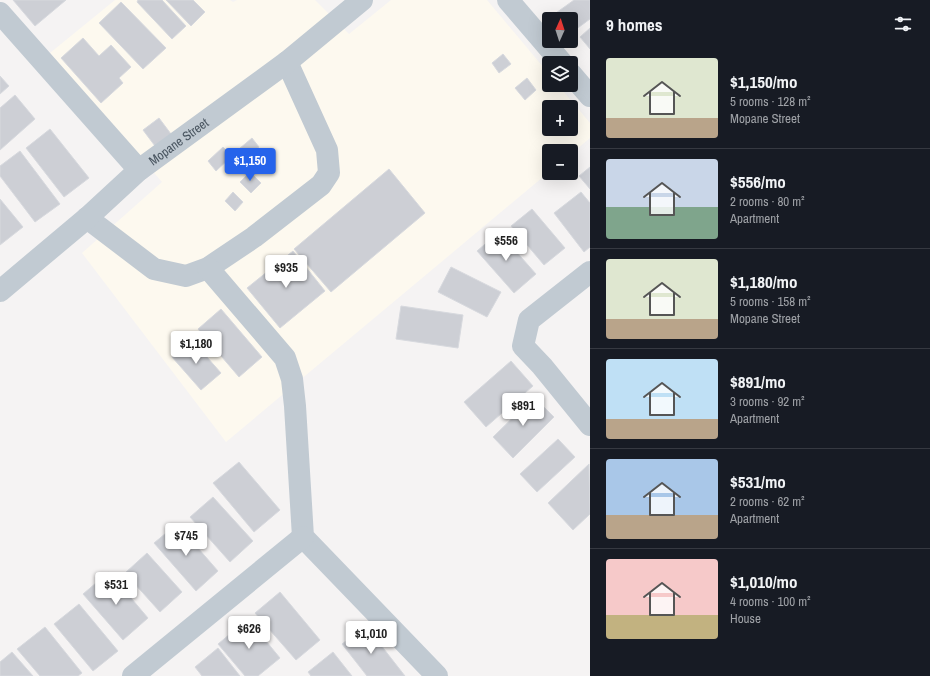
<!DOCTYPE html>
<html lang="en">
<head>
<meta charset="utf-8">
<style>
  :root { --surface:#171b24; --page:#242831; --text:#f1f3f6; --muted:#9ea1a6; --line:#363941; --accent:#2563eb }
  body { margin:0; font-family:"Archivo Narrow",sans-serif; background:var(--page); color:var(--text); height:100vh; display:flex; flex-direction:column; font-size:15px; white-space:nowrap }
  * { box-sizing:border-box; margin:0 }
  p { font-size:13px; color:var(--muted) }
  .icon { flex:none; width:22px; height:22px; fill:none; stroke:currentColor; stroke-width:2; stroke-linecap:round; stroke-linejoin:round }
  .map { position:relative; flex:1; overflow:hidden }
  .drawer { display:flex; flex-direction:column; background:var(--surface); width:340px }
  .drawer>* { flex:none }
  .needle { width:26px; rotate:3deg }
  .tools { position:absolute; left:542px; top:12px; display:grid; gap:8px }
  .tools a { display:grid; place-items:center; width:36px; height:36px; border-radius:4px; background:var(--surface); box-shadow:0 4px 16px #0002; font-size:20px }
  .price { position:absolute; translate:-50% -34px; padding:0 9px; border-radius:4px; background:#fff; color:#222; font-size:13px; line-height:26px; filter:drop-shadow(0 1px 2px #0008) }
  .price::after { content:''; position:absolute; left:50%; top:24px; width:12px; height:9px; margin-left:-6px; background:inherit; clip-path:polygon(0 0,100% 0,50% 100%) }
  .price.on { background:var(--accent); color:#fff }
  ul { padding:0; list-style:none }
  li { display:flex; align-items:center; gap:12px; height:100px; padding:0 16px }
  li+li { border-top:1px solid var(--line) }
  li span { display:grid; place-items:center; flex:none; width:112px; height:80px; border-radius:4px; color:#555 }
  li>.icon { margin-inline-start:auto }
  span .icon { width:48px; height:48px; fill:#fffc; stroke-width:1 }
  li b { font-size:17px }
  h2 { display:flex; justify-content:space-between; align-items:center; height:48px; padding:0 16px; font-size:17px }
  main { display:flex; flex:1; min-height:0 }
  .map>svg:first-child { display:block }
  .commercial { fill:#fdf9ef; fill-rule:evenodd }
  .building { fill:#cdcfd5; stroke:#d7d9de }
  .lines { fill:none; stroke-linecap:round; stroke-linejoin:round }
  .minor { stroke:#c1cad2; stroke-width:22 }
  .labels { text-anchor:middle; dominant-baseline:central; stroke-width:3; stroke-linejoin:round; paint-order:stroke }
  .street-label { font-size:13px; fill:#4a5661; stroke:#fff }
</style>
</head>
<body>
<main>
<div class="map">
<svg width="590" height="676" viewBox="0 0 590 676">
  <rect width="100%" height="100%" fill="#f5f3f3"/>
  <path class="commercial" d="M 115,0 L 230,0 L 233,2 L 237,0 L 315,0 L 349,34 L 391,0 L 487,0 L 549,74 L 549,85 L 558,85 L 590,123 L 590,138 L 571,154 L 571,151 L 549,151 L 549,172 L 226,442 L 82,253 L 162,182 L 50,53 ZM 549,107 L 571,107 L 571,129 L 549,129 Z"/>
  <g class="building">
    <path d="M 13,0 L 66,0 L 35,26 Z"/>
    <path d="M 138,0 L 162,0 L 186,26 L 172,39 L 137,2 Z"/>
    <path d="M 166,0 L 193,0 L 205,12 L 191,26 Z"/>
    <path d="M 574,0 L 590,0 L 590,19 L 571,33 L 571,19 L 549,18 Z"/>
    <path d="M 121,2 L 166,48 L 143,69 L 99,23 Z"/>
    <path d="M 590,28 L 590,49 L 580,37 Z"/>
    <path d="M 83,38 L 99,56 L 111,45 L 131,67 L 119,78 L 123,83 L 101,103 L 61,58 Z"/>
    <path d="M 503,54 L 511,64 L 499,73 L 492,63 Z"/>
    <path d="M 0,76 L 9,86 L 0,94 Z"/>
    <path d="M 527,78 L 536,90 L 525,100 L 515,88 Z"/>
    <path d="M 15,95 L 35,119 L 0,150 L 0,108 Z"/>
    <path d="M 159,118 L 171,134 L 155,146 L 143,130 Z"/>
    <path d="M 50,129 L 89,178 L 64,197 L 26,148 Z"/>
    <path d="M 252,138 L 259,147 L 246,157 L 239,149 Z"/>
    <path d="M 223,147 L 232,156 L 216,171 L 208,161 Z"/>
    <path d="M 20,151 L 60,204 L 35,222 L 0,176 L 0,166 Z"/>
    <path d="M 590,167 L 590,189 L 579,176 Z"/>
    <path d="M 389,169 L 425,213 L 331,292 L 294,249 Z"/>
    <path d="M 250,172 L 261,183 L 251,193 L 240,182 Z"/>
    <path d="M 233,192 L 243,202 L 235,211 L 225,201 Z"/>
    <path d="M 581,192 L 590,203 L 590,247 L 584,252 L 554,213 Z"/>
    <path d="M 0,199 L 23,227 L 0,245 Z"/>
    <path d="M 532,209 L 565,248 L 544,265 L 511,226 Z"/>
    <path d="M 499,232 L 536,274 L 514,293 L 477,251 Z"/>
    <path d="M 293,251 L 325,291 L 280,328 L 247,288 Z"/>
    <path d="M 451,267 L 501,292 L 487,317 L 438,292 Z"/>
    <path d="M 401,306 L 463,315 L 458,348 L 396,339 Z"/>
    <path d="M 221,309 L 262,357 L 239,377 L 198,329 Z"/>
    <path d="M 192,340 L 221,373 L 201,390 L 172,357 Z"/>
    <path d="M 511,361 L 533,386 L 486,427 L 464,402 Z"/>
    <path d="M 534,397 L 554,417 L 513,458 L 493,437 Z"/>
    <path d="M 558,439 L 575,457 L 537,492 L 520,474 Z"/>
    <path d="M 239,462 L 280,510 L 254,532 L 213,483 Z"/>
    <path d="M 589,464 L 590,514 L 573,530 L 548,503 Z"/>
    <path d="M 213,497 L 253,541 L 230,562 L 190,517 Z"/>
    <path d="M 177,524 L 218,571 L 196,591 L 154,543 Z"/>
    <path d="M 147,553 L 182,592 L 160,612 L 125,573 Z"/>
    <path d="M 109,572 L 148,618 L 123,640 L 83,594 Z"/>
    <path d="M 280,592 L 320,640 L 296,660 L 255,613 Z"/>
    <path d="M 79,604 L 118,651 L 93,671 L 54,624 Z"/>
    <path d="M 248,619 L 280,658 L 258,676 L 245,676 L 218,644 Z"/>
    <path d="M 366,626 L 405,676 L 367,676 L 342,644 Z"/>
    <path d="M 45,627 L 82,673 L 78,676 L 40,676 L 17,649 Z"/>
    <path d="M 218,648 L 240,676 L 202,676 L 195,667 Z"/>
    <path d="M 12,652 L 33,676 L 0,676 L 0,662 Z"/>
    <path d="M 333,652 L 352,676 L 311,676 L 308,672 Z"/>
  </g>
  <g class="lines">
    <g class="minor">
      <path d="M 508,0 L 562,63"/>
      <path d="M 0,13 L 139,170"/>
      <path d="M 571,74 L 590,96"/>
      <path d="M 87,218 L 154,269 L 186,276 L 208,268 L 254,237 L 321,185 L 329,173 L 327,150 L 287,62"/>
      <path d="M 208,268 L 285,358 L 292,379 L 295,406 L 303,537 L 437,676"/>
      <path d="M 590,272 L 529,320 L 523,346 L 542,366 L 590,425"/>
      <path id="s1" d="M 0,291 L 87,218 L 139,170 L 287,62 L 362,0"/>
      <path d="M 133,676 L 303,537"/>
    </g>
  </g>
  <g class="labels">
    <g class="street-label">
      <text stroke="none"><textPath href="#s1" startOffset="233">Mopane Street</textPath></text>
    </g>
  </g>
</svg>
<div class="tools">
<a><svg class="needle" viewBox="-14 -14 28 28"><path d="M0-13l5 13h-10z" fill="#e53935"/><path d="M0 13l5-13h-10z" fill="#9ea1a6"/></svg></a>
<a><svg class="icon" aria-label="layers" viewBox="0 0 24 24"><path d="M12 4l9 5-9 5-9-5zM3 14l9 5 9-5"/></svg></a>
<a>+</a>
<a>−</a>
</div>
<b class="price on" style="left:250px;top:182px">$1,150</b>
<b class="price" style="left:506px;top:262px">$556</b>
<b class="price" style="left:286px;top:289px">$935</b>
<b class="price" style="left:196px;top:365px">$1,180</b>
<b class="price" style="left:523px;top:427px">$891</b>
<b class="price" style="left:186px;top:557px">$745</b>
<b class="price" style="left:116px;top:606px">$531</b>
<b class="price" style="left:249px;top:650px">$626</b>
<b class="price" style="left:371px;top:655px">$1,010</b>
</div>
<section class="drawer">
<h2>9 homes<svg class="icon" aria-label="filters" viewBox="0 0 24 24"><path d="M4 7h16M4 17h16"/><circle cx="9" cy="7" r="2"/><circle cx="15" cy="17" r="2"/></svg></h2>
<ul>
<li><span style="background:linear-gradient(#dfe7d0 75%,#b9a48a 0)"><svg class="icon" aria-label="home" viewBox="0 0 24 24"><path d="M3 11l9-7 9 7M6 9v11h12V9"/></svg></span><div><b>$1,150/mo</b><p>5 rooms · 128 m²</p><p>Mopane Street</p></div></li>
<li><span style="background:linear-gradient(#c9d6e8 60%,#7fa58c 0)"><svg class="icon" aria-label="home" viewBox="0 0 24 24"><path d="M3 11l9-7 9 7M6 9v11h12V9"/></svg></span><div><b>$556/mo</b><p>2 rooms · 80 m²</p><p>Apartment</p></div></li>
<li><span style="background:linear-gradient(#dfe7d0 75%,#b9a48a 0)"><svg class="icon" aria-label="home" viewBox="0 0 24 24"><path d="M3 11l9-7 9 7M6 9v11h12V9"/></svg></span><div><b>$1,180/mo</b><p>5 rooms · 158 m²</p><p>Mopane Street</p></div></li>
<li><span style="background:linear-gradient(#bfe0f5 75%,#b9a48a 0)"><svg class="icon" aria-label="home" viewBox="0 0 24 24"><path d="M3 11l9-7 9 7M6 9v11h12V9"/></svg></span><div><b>$891/mo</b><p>3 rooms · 92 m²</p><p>Apartment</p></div></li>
<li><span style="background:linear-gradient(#a9c7e8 70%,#b9a48a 0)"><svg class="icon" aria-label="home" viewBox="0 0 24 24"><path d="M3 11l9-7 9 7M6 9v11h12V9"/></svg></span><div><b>$531/mo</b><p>2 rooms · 62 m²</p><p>Apartment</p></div></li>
<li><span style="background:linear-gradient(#f6c9c9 70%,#c2b280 0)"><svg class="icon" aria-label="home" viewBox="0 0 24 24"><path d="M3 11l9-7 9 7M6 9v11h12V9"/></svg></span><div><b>$1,010/mo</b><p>4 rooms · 100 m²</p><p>House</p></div></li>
</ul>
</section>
</main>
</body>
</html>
